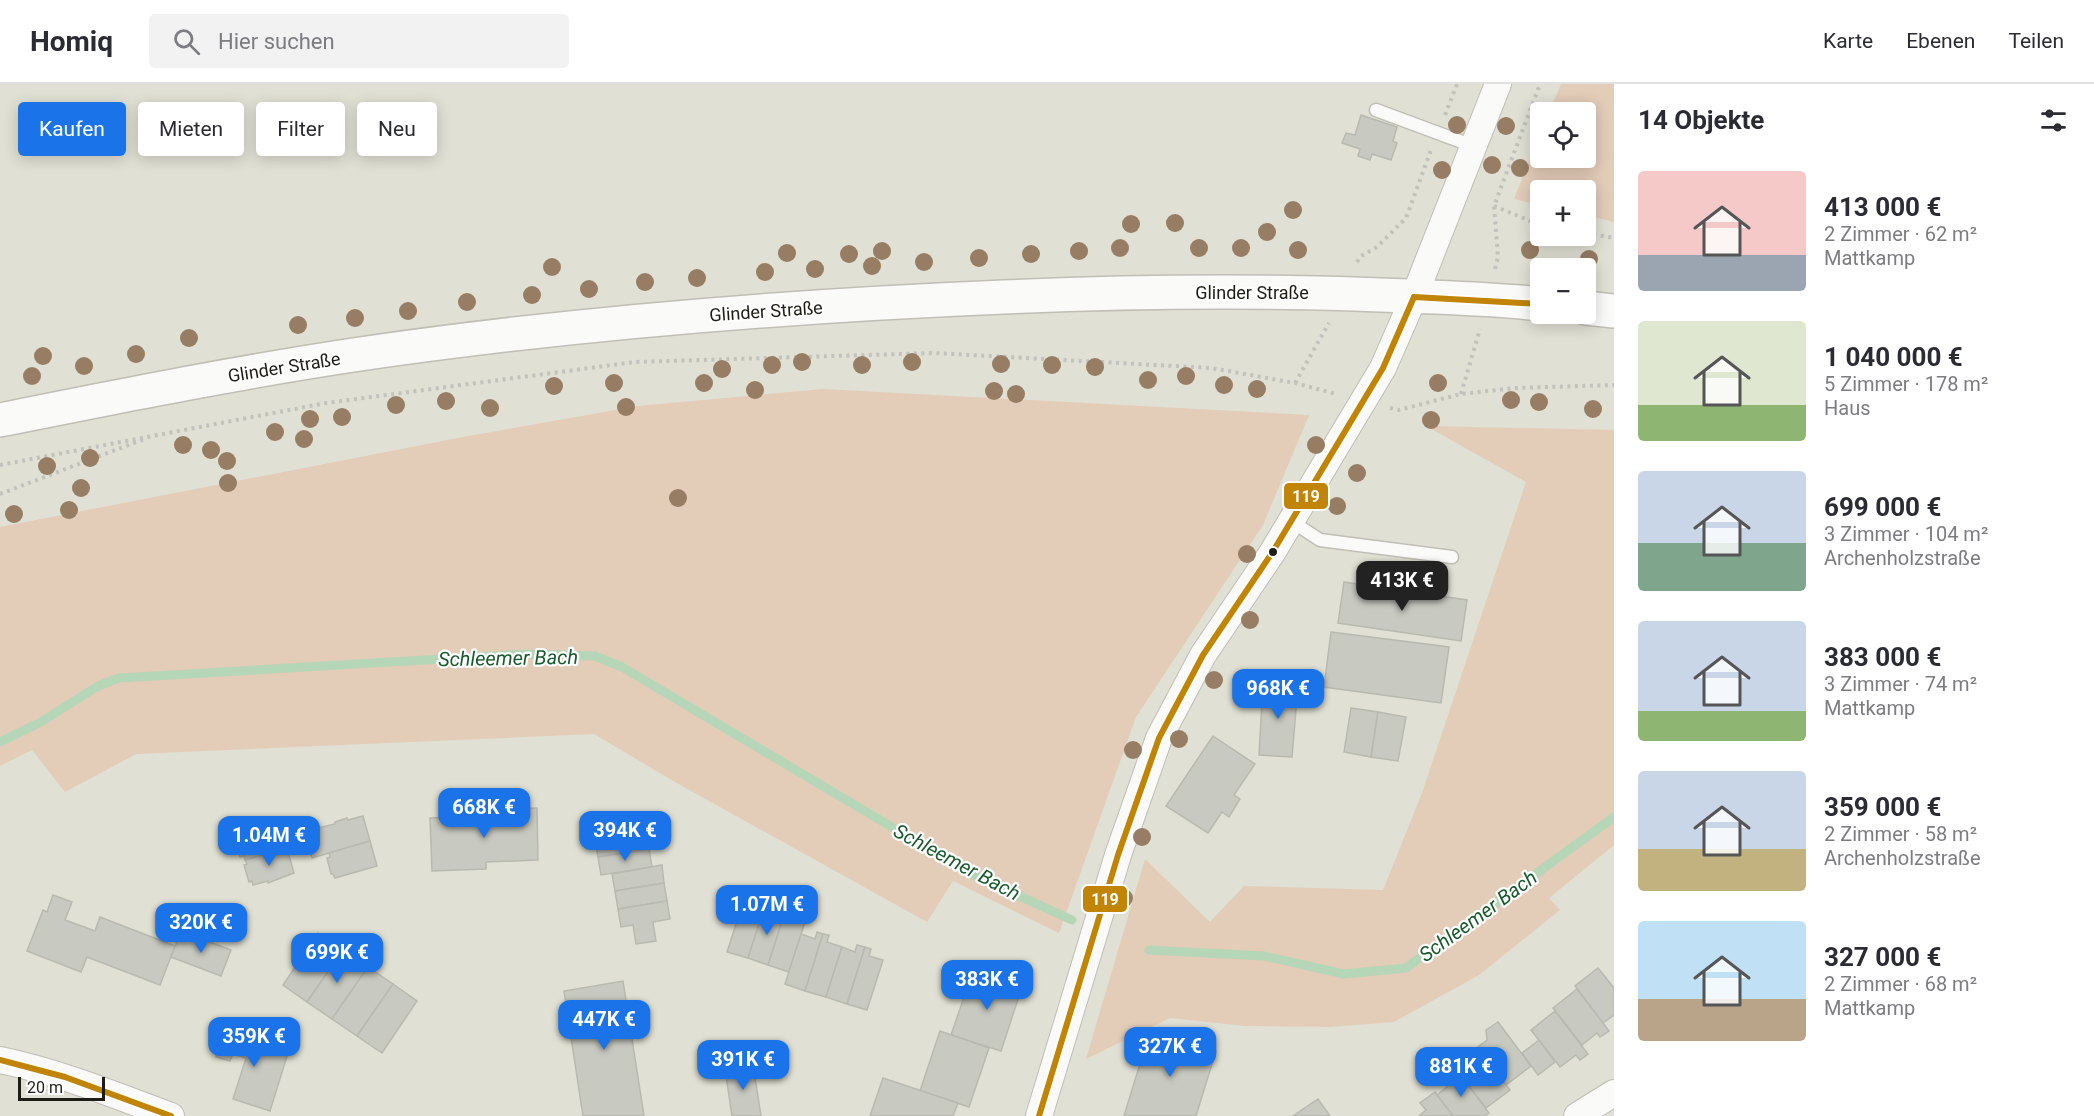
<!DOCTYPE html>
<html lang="de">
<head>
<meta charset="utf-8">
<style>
  :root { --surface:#fff; --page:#f2f2f3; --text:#2b2b33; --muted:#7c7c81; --line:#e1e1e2; --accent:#1a73e8 }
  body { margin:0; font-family:Roboto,sans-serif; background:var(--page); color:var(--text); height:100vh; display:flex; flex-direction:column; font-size:22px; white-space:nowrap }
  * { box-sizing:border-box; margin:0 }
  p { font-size:20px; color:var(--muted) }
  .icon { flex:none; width:33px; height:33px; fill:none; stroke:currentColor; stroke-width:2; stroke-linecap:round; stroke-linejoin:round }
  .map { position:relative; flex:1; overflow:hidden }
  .drawer { display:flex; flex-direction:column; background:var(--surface); width:480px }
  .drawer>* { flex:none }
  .top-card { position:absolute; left:18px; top:18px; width:570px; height:54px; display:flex; gap:12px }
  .controls { position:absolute; left:1530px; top:18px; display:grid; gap:12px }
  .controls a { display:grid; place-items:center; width:66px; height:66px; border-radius:6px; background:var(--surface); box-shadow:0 3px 15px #0003; font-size:30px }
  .scale { position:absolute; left:18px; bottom:15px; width:87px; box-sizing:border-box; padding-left:6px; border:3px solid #1e1d15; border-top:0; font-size:16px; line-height:21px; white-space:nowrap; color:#1e1d15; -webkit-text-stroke:4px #fff; paint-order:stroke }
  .price { position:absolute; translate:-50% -51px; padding:0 14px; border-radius:12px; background:var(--accent); color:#fff; font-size:20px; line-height:39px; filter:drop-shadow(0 2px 3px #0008) }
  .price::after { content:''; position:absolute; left:50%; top:36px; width:18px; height:14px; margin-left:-9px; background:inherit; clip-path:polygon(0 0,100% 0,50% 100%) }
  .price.selected { background:#222; color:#fff }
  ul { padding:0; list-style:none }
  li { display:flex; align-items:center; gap:18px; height:150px; padding:0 24px }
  li span { display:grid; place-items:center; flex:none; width:168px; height:120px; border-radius:6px; color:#555 }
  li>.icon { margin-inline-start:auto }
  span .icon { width:72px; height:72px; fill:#fffc; stroke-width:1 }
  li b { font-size:26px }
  h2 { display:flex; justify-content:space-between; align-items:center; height:72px; padding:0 24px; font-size:26px }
  .tag { padding:0 21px; border-radius:6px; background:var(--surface); box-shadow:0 3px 15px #0003; font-size:21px; line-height:54px }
  .tag.selected { background:var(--accent); color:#fff }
  header { display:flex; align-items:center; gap:36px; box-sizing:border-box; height:84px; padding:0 30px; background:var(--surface); border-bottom:2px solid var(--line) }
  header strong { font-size:28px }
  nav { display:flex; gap:33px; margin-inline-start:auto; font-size:21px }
  .search { width:420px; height:54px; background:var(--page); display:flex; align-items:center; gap:15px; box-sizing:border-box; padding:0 21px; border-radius:6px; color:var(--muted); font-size:22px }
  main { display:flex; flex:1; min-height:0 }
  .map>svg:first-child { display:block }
  .green { fill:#e3ccb8 }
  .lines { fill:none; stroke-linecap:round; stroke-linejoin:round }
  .stream { stroke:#b5d6b7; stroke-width:9 }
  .building { fill:#c8c9c0; stroke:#b8bab0; stroke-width:1.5 }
  .service-casing { stroke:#c0beb5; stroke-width:15 }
  .minor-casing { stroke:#c0beb5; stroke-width:28 }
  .secondary-casing { stroke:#c0beb5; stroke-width:36 }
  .path { stroke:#c2c2be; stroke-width:4; stroke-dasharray:3 4.5; stroke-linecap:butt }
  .service { stroke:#fafaf9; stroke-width:12 }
  .minor { stroke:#fafaf9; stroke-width:26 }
  .secondary { stroke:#fafaf9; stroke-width:33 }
  .bus-1-casing { stroke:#fff; stroke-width:10 }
  .bus-1 { stroke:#c18405; stroke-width:6 }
  .tree { fill:#967d63 }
  .bus-dot { fill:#1e1d15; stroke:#fff; stroke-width:2 }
  .labels { text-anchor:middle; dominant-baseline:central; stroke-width:4.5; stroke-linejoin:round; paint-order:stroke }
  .street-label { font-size:18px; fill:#1e1d15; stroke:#fff }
  .water-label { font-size:20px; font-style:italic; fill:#175b2c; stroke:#fff }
  .line-badge { stroke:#fff; stroke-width:2 }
  .badge-label { font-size:16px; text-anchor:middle; font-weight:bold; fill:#fff }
</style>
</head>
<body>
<header>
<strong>Homiq</strong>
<div class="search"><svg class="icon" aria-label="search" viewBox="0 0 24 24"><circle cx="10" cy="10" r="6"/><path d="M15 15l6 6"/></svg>Hier suchen</div>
<nav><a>Karte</a><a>Ebenen</a><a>Teilen</a></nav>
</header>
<main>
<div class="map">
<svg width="1614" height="1032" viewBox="0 0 1614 1032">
  <rect width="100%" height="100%" fill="#e0e0d4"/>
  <g class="green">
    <path d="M 1561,0 L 1614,0 L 1614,138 L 1586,131 L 1586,106 L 1540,106 L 1540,121 L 1514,115 L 1540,50 L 1540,74 L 1586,74 L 1586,28 L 1549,28 Z"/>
    <path d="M 823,305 L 1309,331 L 1263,441 L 1136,633 L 1059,849 L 953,797 L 927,838 L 675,698 L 594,650 L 136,670 L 65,708 L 32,666 L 0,682 L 0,443 L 463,353 L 638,322 Z"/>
    <path d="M 1426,342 L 1614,346 L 1614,761 L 1549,814 L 1560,826 L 1479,891 L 1394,938 L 1330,943 L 1245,942 L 1170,934 L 1086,975 L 1145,775 L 1210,838 L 1244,802 L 1383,806 L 1422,709 L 1526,398 Z"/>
  </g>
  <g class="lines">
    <g class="stream">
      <path d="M 0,658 L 41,638 L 98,602 L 119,594 L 526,570 L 595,572 L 622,583 L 971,790 L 1072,836"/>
      <path d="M 1149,866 L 1264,872 L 1344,890 L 1406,884 L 1614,733"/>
    </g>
  </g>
  <g class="building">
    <path d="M 1361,31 L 1397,43 L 1393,57 L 1397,59 L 1391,76 L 1372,70 L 1370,76 L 1358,72 L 1360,65 L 1342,59 L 1346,49 L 1355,51 Z"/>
    <path d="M 1344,498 L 1467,516 L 1461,557 L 1338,539 Z"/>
    <path d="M 1331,548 L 1449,563 L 1441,619 L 1324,603 Z"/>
    <path d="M 1263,599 L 1298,602 L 1292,673 L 1259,671 Z"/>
    <path d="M 1351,624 L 1378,628 L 1371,673 L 1344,668 Z"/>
    <path d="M 1378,628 L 1406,633 L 1398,677 L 1371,673 Z"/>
    <path d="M 1213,652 L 1255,680 L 1234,711 L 1240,715 L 1229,733 L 1222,728 L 1208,749 L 1166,722 Z"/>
    <path d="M 537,724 L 538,776 L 486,778 L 486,785 L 432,787 L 430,734 L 484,732 L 484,726 Z"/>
    <path d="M 643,729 L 646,747 L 595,755 L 592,737 Z"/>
    <path d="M 363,732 L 370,757 L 312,774 L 304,747 L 335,740 L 335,738 L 347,734 L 348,736 Z"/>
    <path d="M 280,739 L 287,764 L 245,776 L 244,772 L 240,773 L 236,757 L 240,756 L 238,751 L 252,747 L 251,744 L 265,740 L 266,743 Z"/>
    <path d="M 646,747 L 649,765 L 598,773 L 595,755 Z"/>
    <path d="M 370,757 L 377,782 L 335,794 L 333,790 L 331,790 L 327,774 L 330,773 L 329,769 Z"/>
    <path d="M 287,764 L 294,789 L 268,799 L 268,797 L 253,801 L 252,797 L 249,798 L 244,781 L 247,780 L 245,776 Z"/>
    <path d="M 649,765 L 652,783 L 601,791 L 598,773 Z"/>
    <path d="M 662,781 L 664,799 L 615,807 L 612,790 Z"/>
    <path d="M 664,799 L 667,817 L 618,825 L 615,807 Z"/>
    <path d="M 53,811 L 72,818 L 65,836 L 95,847 L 100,833 L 175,862 L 160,901 L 87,873 L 81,888 L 27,867 L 43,826 L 47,828 Z"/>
    <path d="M 760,816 L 766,818 L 748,874 L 727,868 L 743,818 L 758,823 Z"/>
    <path d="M 667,817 L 670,835 L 653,838 L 656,857 L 636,860 L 633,841 L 621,843 L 618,825 Z"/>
    <path d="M 780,824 L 786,825 L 768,881 L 748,874 L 764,825 L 778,829 Z"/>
    <path d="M 786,825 L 792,827 L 790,834 L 805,838 L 789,888 L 768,881 Z"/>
    <path d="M 181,847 L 231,866 L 221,892 L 171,873 Z"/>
    <path d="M 817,848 L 823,850 L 805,907 L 785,900 L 801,850 L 815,855 Z"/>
    <path d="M 318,849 L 343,866 L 307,918 L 283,901 Z"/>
    <path d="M 823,850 L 829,851 L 827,858 L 842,863 L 826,913 L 805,907 Z"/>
    <path d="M 857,861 L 865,863 L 847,920 L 826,913 L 842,863 L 855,868 Z"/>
    <path d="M 865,863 L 871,865 L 869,872 L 883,876 L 867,926 L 847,920 Z"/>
    <path d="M 343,866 L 368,883 L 332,935 L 307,918 Z"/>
    <path d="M 368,883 L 393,900 L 357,952 L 332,935 Z"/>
    <path d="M 1598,884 L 1614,904 L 1614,931 L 1603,939 L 1575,902 Z"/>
    <path d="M 973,887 L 1022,903 L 1001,967 L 951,951 Z"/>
    <path d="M 623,897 L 644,1032 L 583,1032 L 564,907 Z"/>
    <path d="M 393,900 L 417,917 L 382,969 L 357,952 Z"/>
    <path d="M 1577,905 L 1609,947 L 1600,953 L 1597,949 L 1582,961 L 1553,924 Z"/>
    <path d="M 1555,927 L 1588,970 L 1580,976 L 1576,971 L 1560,983 L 1531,946 Z"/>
    <path d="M 1498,938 L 1531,982 L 1506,1001 L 1478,963 L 1487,956 L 1486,946 Z"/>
    <path d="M 240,941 L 254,946 L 250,957 L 288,969 L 270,1027 L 233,1015 L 246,974 L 233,970 L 230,977 L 216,973 L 224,947 L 237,951 Z"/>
    <path d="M 940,947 L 989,964 L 969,1023 L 920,1007 Z"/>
    <path d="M 1150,947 L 1216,967 L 1196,1032 L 1124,1032 Z"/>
    <path d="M 1539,956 L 1555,978 L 1538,991 L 1522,969 Z"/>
    <path d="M 1478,963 L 1510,1006 L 1486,1024 L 1458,988 L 1470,979 L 1465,973 Z"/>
    <path d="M 753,980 L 761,1032 L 732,1032 L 725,985 Z"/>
    <path d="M 1456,985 L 1489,1029 L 1485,1032 L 1453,1032 L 1437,1011 L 1448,1002 L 1443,995 Z"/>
    <path d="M 883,994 L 958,1019 L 953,1032 L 870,1032 Z"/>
    <path d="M 1435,1008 L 1437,1011 L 1453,1032 L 1419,1032 L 1426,1026 L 1420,1019 Z"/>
    <path d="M 1318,1015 L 1330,1032 L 1293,1032 Z"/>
  </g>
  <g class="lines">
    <g class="service-casing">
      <g id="service">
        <path d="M 1376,26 L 1473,62"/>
        <path d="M 1291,437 L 1320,456 L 1452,473"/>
      </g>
    </g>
    <g class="minor-casing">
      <g id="minor">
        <path d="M 0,976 C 58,988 115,1011 171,1032"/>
        <path d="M 1039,1032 L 1118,771 L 1159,654 L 1203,571 L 1272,469 L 1383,284 L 1414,213 L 1498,0"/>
        <path d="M 1577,1032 L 1614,1009"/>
      </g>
    </g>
    <g class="secondary-casing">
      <g id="secondary">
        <path d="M 1586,224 L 1614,227"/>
        <path d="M 0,336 C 120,312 239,288 360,270 C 573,239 788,222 1004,213 C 1139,207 1273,206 1408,212 C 1452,214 1496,215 1540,220"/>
      </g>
    </g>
    <g class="path">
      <path d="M 1445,31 L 1457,0"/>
      <path d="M 1494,122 L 1540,141"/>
      <path d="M 1586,149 L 1614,154"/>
      <path d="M 1357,178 L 1361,172 L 1377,163 L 1406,134 L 1431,66"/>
      <path d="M 1495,185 L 1498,173 L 1494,122 L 1540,0"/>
      <path d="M 1295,299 L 1329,239"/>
      <path d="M 1461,310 L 1480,245"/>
      <path d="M 1390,324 L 1399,326 L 1461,310 L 1515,304 L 1614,301"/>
      <path d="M 0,381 L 326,319 L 635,278 L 934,269 L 1211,284 L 1295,299 L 1336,310"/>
      <path d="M 0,410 L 147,354"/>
    </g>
    <use href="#service" class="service"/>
    <use href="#minor" class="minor"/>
    <use href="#secondary" class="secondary"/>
    <g class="bus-1-casing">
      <g id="bus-1">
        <path d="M 1414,213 L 1540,220"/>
        <path d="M 0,976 L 65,993 L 171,1032"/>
        <path d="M 1039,1032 L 1118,771 L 1159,654 L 1203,571 L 1272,469 L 1383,284 L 1414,213"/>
      </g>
    </g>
    <use href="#bus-1" class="bus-1"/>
  </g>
  <g class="tree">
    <circle cx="1457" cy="41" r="9"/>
    <circle cx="1506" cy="42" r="9"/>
    <circle cx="1492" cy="81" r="9"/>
    <circle cx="1520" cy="84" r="9"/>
    <circle cx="1442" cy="86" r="9"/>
    <circle cx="1293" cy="126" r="9"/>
    <circle cx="1175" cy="139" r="9"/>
    <circle cx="1131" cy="140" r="9"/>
    <circle cx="1267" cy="148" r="9"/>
    <circle cx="1120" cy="164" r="9"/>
    <circle cx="1199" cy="164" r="9"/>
    <circle cx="1241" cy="164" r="9"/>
    <circle cx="1298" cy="166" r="9"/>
    <circle cx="1530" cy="166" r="9"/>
    <circle cx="882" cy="167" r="9"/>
    <circle cx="1079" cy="167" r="9"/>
    <circle cx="787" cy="169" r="9"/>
    <circle cx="849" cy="170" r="9"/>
    <circle cx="1031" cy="170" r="9"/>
    <circle cx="979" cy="174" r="9"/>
    <circle cx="1589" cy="175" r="9"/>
    <circle cx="924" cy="178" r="9"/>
    <circle cx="872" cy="182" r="9"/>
    <circle cx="552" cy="183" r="9"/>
    <circle cx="815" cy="185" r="9"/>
    <circle cx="765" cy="188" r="9"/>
    <circle cx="697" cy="194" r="9"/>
    <circle cx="645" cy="198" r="9"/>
    <circle cx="589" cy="205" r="9"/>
    <circle cx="532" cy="211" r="9"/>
    <circle cx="467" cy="218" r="9"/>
    <circle cx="408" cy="227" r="9"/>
    <circle cx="355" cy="234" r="9"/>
    <circle cx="298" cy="241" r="9"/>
    <circle cx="189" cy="254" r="9"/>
    <circle cx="136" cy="270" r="9"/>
    <circle cx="43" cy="272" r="9"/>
    <circle cx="802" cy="278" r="9"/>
    <circle cx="912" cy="278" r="9"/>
    <circle cx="1001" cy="280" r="9"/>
    <circle cx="772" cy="281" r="9"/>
    <circle cx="862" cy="281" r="9"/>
    <circle cx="1052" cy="281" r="9"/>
    <circle cx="84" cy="282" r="9"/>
    <circle cx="1095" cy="283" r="9"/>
    <circle cx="722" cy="285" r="9"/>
    <circle cx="32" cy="292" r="9"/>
    <circle cx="1186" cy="292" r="9"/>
    <circle cx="1148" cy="296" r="9"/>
    <circle cx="614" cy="299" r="9"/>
    <circle cx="704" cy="299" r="9"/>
    <circle cx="1438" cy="299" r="9"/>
    <circle cx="1224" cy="301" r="9"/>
    <circle cx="554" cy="302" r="9"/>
    <circle cx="1257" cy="305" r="9"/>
    <circle cx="755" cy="306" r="9"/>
    <circle cx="994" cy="307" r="9"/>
    <circle cx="1016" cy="310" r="9"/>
    <circle cx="1511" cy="316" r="9"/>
    <circle cx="446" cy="317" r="9"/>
    <circle cx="1539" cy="318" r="9"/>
    <circle cx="396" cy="321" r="9"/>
    <circle cx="626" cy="323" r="9"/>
    <circle cx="490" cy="324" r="9"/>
    <circle cx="1593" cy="325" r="9"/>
    <circle cx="342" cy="333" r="9"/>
    <circle cx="310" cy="335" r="9"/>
    <circle cx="1431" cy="336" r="9"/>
    <circle cx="275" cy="348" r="9"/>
    <circle cx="304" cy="355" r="9"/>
    <circle cx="183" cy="361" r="9"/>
    <circle cx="1316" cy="361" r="9"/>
    <circle cx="211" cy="366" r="9"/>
    <circle cx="90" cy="374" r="9"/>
    <circle cx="227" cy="377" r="9"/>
    <circle cx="47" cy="382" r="9"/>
    <circle cx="1357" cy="389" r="9"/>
    <circle cx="228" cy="399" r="9"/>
    <circle cx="81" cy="404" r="9"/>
    <circle cx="678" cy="414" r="9"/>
    <circle cx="1337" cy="422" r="9"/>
    <circle cx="69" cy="426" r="9"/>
    <circle cx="14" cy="430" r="9"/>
    <circle cx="1247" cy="470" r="9"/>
    <circle cx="1250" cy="536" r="9"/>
    <circle cx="1214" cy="596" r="9"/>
    <circle cx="1179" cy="655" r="9"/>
    <circle cx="1133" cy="666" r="9"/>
    <circle cx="1142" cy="753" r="9"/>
    <circle cx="1124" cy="814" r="9"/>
  </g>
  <circle class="bus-dot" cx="1273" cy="468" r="5"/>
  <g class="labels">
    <g class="street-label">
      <text x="1252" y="208">Glinder Straße</text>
      <text transform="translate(766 227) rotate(-4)">Glinder Straße</text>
      <text transform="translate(284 283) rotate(-9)">Glinder Straße</text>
    </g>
    <g class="water-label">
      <text transform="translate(508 574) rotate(-1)">Schleemer Bach</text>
      <text transform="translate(957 778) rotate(28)">Schleemer Bach</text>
      <text transform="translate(1478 832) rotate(-36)">Schleemer Bach</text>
    </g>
  </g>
  <g class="line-badge">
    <rect x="1283" y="398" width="46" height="28" rx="6" fill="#c18405"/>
    <rect x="1082" y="801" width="46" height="28" rx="6" fill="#c18405"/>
  </g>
  <g class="badge-label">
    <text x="1306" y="418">119</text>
    <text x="1105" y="821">119</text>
  </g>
</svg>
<div class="controls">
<a><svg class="icon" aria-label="locate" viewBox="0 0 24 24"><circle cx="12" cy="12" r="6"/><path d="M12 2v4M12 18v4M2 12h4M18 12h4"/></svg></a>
<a>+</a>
<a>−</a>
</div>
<div class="scale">20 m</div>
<b class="price selected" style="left:1402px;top:528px">413K €</b>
<b class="price" style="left:1278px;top:636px">968K €</b>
<b class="price" style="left:484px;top:755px">668K €</b>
<b class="price" style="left:625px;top:778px">394K €</b>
<b class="price" style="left:269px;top:783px">1.04M €</b>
<b class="price" style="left:767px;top:852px">1.07M €</b>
<b class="price" style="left:201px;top:870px">320K €</b>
<b class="price" style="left:337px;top:900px">699K €</b>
<b class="price" style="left:987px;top:927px">383K €</b>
<b class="price" style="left:604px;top:967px">447K €</b>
<b class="price" style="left:254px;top:984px">359K €</b>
<b class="price" style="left:1170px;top:994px">327K €</b>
<b class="price" style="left:743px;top:1007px">391K €</b>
<b class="price" style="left:1461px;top:1014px">881K €</b>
<div class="top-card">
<a class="tag selected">Kaufen</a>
<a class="tag">Mieten</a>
<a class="tag">Filter</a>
<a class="tag">Neu</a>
</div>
</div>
<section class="drawer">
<h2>14 Objekte<svg class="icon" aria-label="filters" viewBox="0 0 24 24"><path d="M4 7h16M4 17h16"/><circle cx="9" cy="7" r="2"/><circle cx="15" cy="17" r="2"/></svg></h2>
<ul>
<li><span style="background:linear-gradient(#f6c9c9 70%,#9aa5b1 0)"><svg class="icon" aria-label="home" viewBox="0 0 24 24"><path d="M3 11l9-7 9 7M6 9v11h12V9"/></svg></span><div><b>413 000 €</b><p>2 Zimmer · 62 m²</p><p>Mattkamp</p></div></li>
<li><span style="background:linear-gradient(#dfe7d0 70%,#8fb573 0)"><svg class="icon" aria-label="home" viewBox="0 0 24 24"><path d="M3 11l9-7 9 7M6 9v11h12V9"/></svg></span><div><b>1 040 000 €</b><p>5 Zimmer · 178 m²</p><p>Haus</p></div></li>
<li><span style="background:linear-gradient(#c9d6e8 60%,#7fa58c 0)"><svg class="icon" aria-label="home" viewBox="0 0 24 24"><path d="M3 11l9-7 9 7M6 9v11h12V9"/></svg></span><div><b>699 000 €</b><p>3 Zimmer · 104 m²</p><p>Archenholzstraße</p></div></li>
<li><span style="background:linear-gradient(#c9d6e8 75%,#8fb573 0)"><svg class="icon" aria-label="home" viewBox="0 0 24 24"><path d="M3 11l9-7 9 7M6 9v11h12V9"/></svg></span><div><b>383 000 €</b><p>3 Zimmer · 74 m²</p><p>Mattkamp</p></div></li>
<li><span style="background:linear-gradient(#c9d6e8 65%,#c2b280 0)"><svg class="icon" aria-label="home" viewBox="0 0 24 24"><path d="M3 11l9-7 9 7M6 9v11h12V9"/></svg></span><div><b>359 000 €</b><p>2 Zimmer · 58 m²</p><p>Archenholzstraße</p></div></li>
<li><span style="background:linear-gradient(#bfe0f5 65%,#b9a48a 0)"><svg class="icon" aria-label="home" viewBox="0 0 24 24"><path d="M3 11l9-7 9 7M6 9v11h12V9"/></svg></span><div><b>327 000 €</b><p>2 Zimmer · 68 m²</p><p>Mattkamp</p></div></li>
</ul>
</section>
</main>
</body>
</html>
